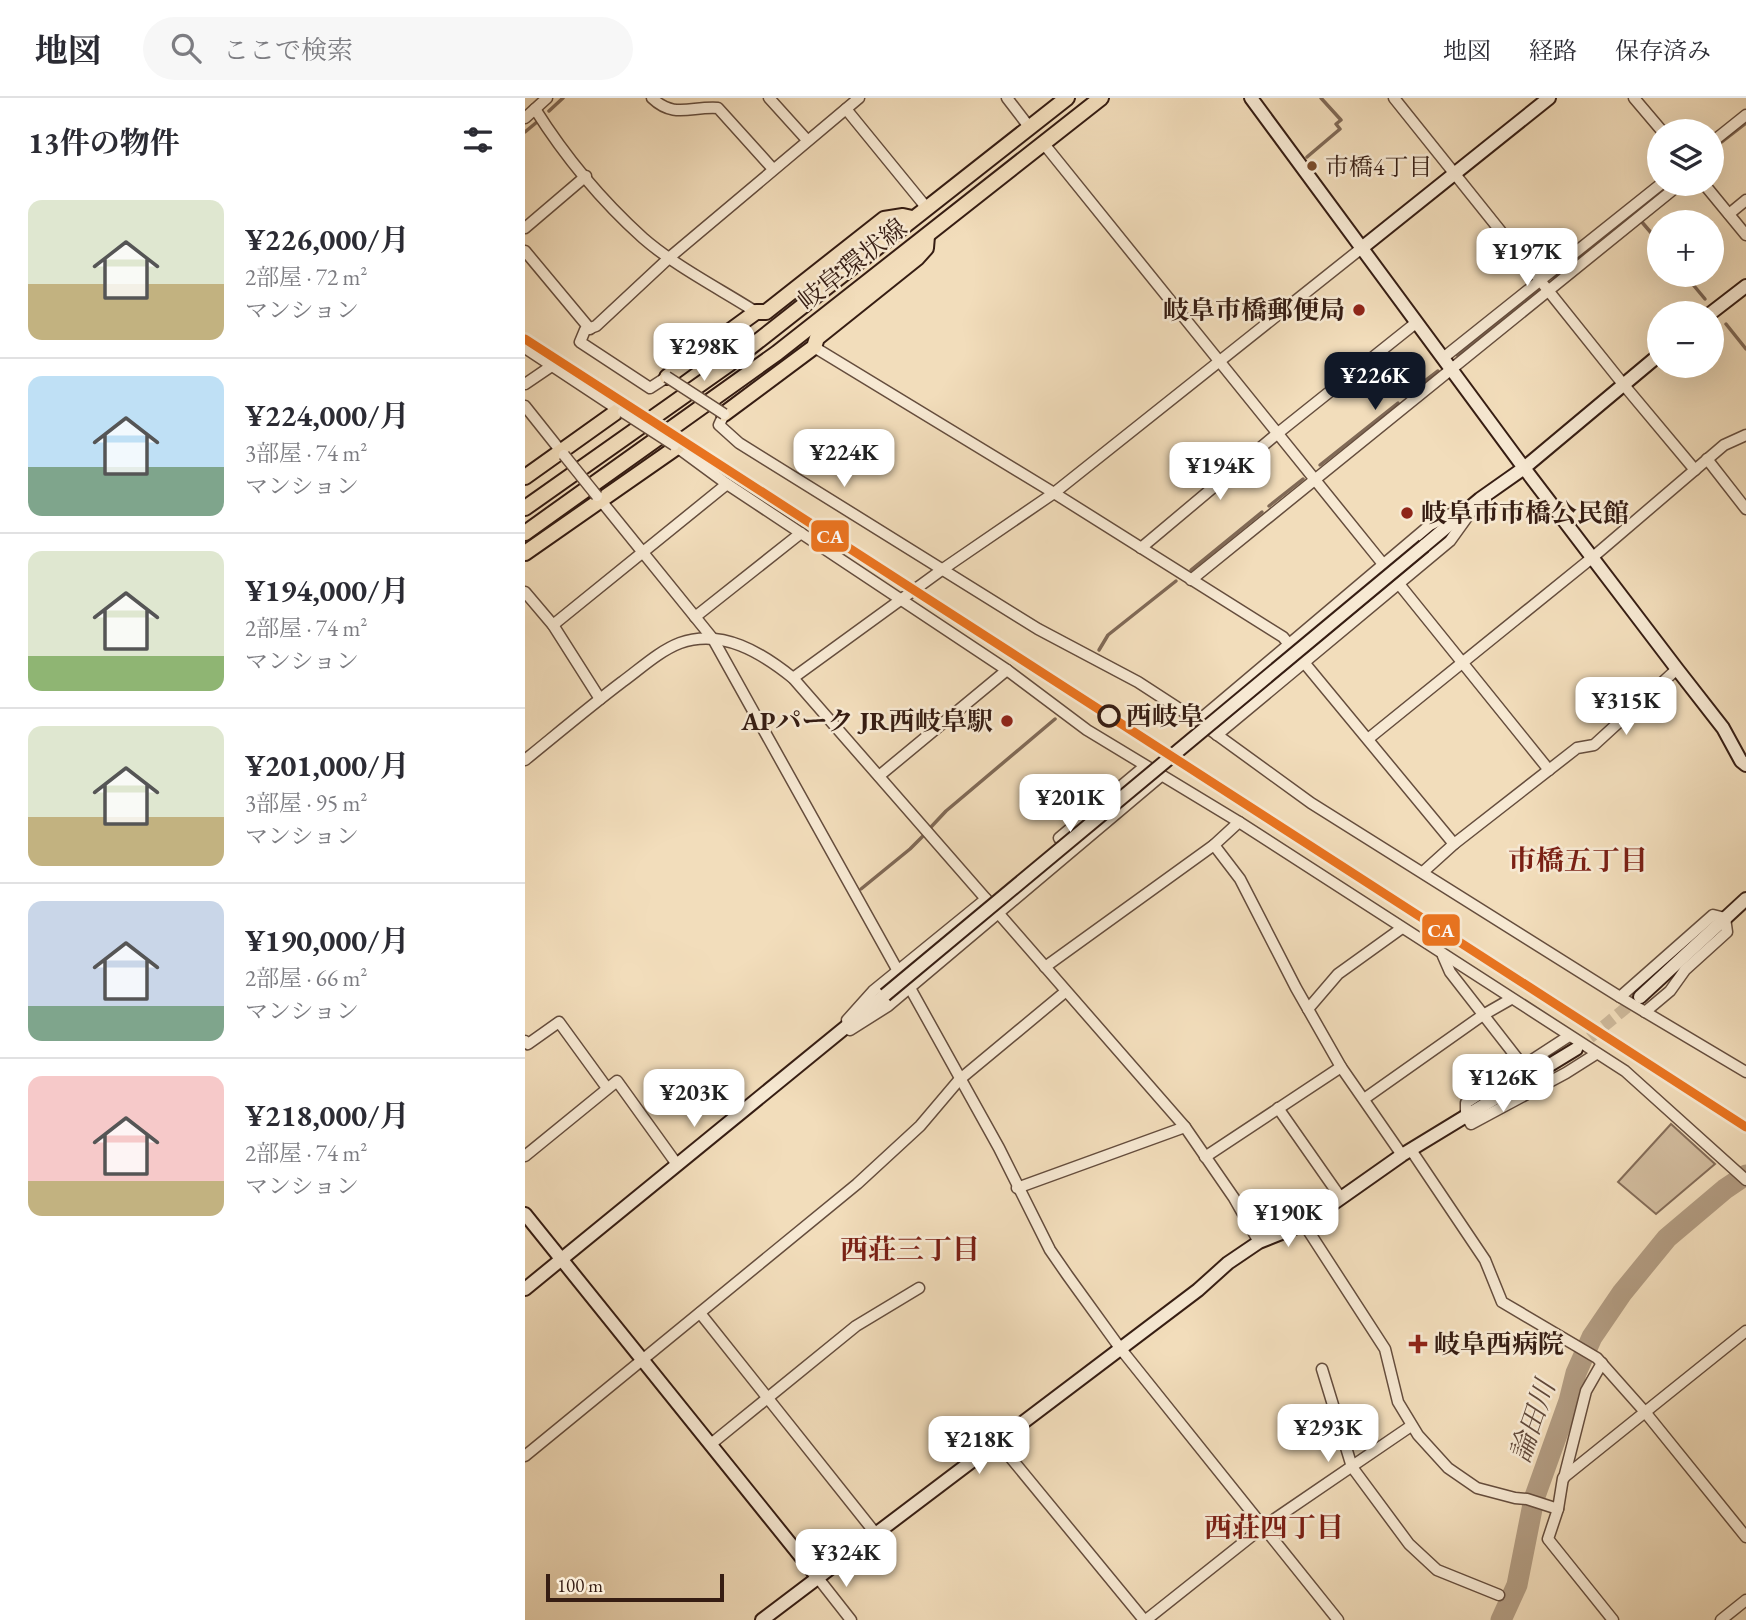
<!DOCTYPE html>
<html lang="ja">
<head>
<meta charset="utf-8">
<style>
  :root { --surface:#fff; --page:#f7f7f7; --text:#2b2b33; --muted:#7c7c81; --line:#e1e1e2; --accent:#111827 }
  body { margin:0; font-family:"EB Garamond","Noto Serif JP",serif; background:var(--page); color:var(--text); height:100vh; display:flex; flex-direction:column; font-size:26px; white-space:nowrap }
  * { box-sizing:border-box; margin:0 }
  p { font-size:23px; color:var(--muted) }
  .icon { flex:none; width:38px; height:38px; fill:none; stroke:currentColor; stroke-width:2; stroke-linecap:round; stroke-linejoin:round }
  .map { position:relative; flex:1; overflow:hidden }
  .details { display:flex; flex-direction:column; background:var(--surface); width:525px }
  .details>* { flex:none }
  .buttons { position:absolute; left:1122px; top:21px; display:grid; gap:14px }
  .buttons a { display:grid; place-items:center; width:77px; height:77px; border-radius:50%; background:var(--surface); box-shadow:0 7px 28px #0002; font-size:35px }
  .scale { position:absolute; left:21px; bottom:18px; width:178px; box-sizing:border-box; padding-left:7px; border:4px solid #361d13; border-top:0; font-size:19px; line-height:24px; white-space:nowrap; color:#361d13; -webkit-text-stroke:5px #f7e9d3; paint-order:stroke }
  .price { position:absolute; translate:-50% -60px; padding:0 16px; border-radius:14px; background:#fff; color:#222; font-size:23px; line-height:46px; filter:drop-shadow(0 2px 4px #0008) }
  .price::after { content:''; position:absolute; left:50%; top:42px; width:21px; height:16px; margin-left:-10px; background:inherit; clip-path:polygon(0 0,100% 0,50% 100%) }
  .price.current { background:var(--accent); color:#fff }
  ul { padding:0; list-style:none }
  li { display:flex; align-items:center; gap:21px; height:175px; padding:0 28px }
  li+li { border-top:2px solid var(--line) }
  li span { display:grid; place-items:center; flex:none; width:196px; height:140px; border-radius:14px; color:#555 }
  li>.icon { margin-inline-start:auto }
  span .icon { width:84px; height:84px; fill:#fffc; stroke-width:1 }
  li b { font-size:30px }
  h2 { display:flex; justify-content:space-between; align-items:center; height:84px; padding:0 28px; font-size:30px }
  header { display:flex; align-items:center; gap:42px; box-sizing:border-box; height:98px; padding:0 35px; background:var(--surface); border-bottom:2px solid var(--line) }
  header strong { font-size:33px }
  nav { display:flex; gap:38px; margin-inline-start:auto; font-size:24px }
  .search { width:490px; height:63px; background:var(--page); display:flex; align-items:center; gap:18px; box-sizing:border-box; padding:0 24px; border-radius:38px; color:var(--muted); font-size:26px }
  main { display:flex; flex:1; min-height:0 }
  .map>svg:first-child { display:block }
  .green { fill:#d2bc9e; stroke:#846c58; stroke-width:2 }
  .lines { fill:none; stroke-linecap:round; stroke-linejoin:round }
  .stream { stroke:#806956; stroke-width:3.5 }
  .river { stroke:#b29c82; stroke-width:21 }
  .secondary-tunnel { stroke:#ccb799; stroke-width:12; stroke-dasharray:12 6; stroke-linecap:butt }
  .street-casing { stroke:#654d3d; stroke-width:13 }
  .secondary-casing { stroke:#361d13; stroke-width:16 }
  .primary-casing { stroke:#361d13; stroke-width:18 }
  .street { stroke:#f7e9d3; stroke-width:10 }
  .secondary { stroke:#f7e9d3; stroke-width:12 }
  .primary { stroke:#f2ddbb; stroke-width:14 }
  .street-bridge-casing { stroke:#654d3d; stroke-width:13; stroke-linecap:butt }
  .secondary-bridge-casing { stroke:#361d13; stroke-width:16; stroke-linecap:butt }
  .street-bridge { stroke:#f7e9d3; stroke-width:10 }
  .secondary-bridge { stroke:#f7e9d3; stroke-width:12 }
  .rail-1-casing { stroke:#f7e9d3; stroke-width:14 }
  .rail-1 { stroke:#ea7420; stroke-width:9 }
  .bus-dot { fill:#7a4b2a; stroke:#f7e9d3; stroke-width:2.5 }
  .poi-dot { fill:#8f2418; stroke:#f7e9d3; stroke-width:2.5 }
  .stop-dot { fill:#f7e9d3; stroke:#361d13; stroke-width:3.5 }
  .labels { text-anchor:middle; dominant-baseline:central; stroke-width:5; stroke-linejoin:round; paint-order:stroke }
  .bus-label { font-size:24px; fill:#361d13; stroke:#f7e9d3; text-anchor:start }
  .street-label { font-size:26px; fill:#361d13; stroke:#f7e9d3 }
  .poi-label { font-size:26px; font-weight:bold; fill:#361d13; stroke:#f7e9d3; text-anchor:end }
  .stop-label { font-size:26px; font-weight:bold; fill:#361d13; stroke:#f7e9d3; text-anchor:start }
  .neighbourhood-label { font-size:28px; font-weight:bold; fill:#7a1f14; stroke:#f7e9d3 }
  .water-label { font-size:28px; font-style:italic; fill:#61493a; stroke:#f7e9d3 }
  .line-badge { stroke:#f7e9d3; stroke-width:2.5 }
  .badge-label { font-size:19px; text-anchor:middle; font-weight:bold; fill:#fff }
</style>
</head>
<body>
<header>
<strong>地図</strong>
<div class="search"><svg class="icon" aria-label="search" viewBox="0 0 24 24"><circle cx="10" cy="10" r="6"/><path d="M15 15l6 6"/></svg>ここで検索</div>
<nav><a>地図</a><a>経路</a><a>保存済み</a></nav>
</header>
<main>
<section class="details">
<h2>13件の物件<svg class="icon" aria-label="filters" viewBox="0 0 24 24"><path d="M4 7h16M4 17h16"/><circle cx="9" cy="7" r="2"/><circle cx="15" cy="17" r="2"/></svg></h2>
<ul>
<li><span style="background:linear-gradient(#dfe7d0 60%,#c2b280 0)"><svg class="icon" aria-label="home" viewBox="0 0 24 24"><path d="M3 11l9-7 9 7M6 9v11h12V9"/></svg></span><div><b>¥226,000/月</b><p>2部屋 · 72 m²</p><p>マンション</p></div></li>
<li><span style="background:linear-gradient(#bfe0f5 65%,#7fa58c 0)"><svg class="icon" aria-label="home" viewBox="0 0 24 24"><path d="M3 11l9-7 9 7M6 9v11h12V9"/></svg></span><div><b>¥224,000/月</b><p>3部屋 · 74 m²</p><p>マンション</p></div></li>
<li><span style="background:linear-gradient(#dfe7d0 75%,#8fb573 0)"><svg class="icon" aria-label="home" viewBox="0 0 24 24"><path d="M3 11l9-7 9 7M6 9v11h12V9"/></svg></span><div><b>¥194,000/月</b><p>2部屋 · 74 m²</p><p>マンション</p></div></li>
<li><span style="background:linear-gradient(#dfe7d0 65%,#c2b280 0)"><svg class="icon" aria-label="home" viewBox="0 0 24 24"><path d="M3 11l9-7 9 7M6 9v11h12V9"/></svg></span><div><b>¥201,000/月</b><p>3部屋 · 95 m²</p><p>マンション</p></div></li>
<li><span style="background:linear-gradient(#c9d6e8 75%,#7fa58c 0)"><svg class="icon" aria-label="home" viewBox="0 0 24 24"><path d="M3 11l9-7 9 7M6 9v11h12V9"/></svg></span><div><b>¥190,000/月</b><p>2部屋 · 66 m²</p><p>マンション</p></div></li>
<li><span style="background:linear-gradient(#f6c9c9 75%,#c2b280 0)"><svg class="icon" aria-label="home" viewBox="0 0 24 24"><path d="M3 11l9-7 9 7M6 9v11h12V9"/></svg></span><div><b>¥218,000/月</b><p>2部屋 · 74 m²</p><p>マンション</p></div></li>
</ul>
</section>
<div class="map">
<svg width="1221" height="1522" viewBox="0 0 1221 1522">
  <rect width="100%" height="100%" fill="#f2ddbb"/>
  <filter id="stains"><feTurbulence type="fractalNoise" baseFrequency=".00286" numOctaves="4"/><feColorMatrix values="0 0 0 0 .2 0 0 0 0 .09 0 0 0 0 .02 0 0 0 .5 -.17"/></filter>
  <radialGradient id="worn" r=".72"><stop offset=".6" stop-color="#630" stop-opacity="0"/><stop offset="1" stop-color="#630" stop-opacity=".3"/></radialGradient>
  <path class="green" d="M 1146,1026 L 1190,1066 L 1131,1116 L 1093,1084 Z"/>
  <g class="lines">
    <g class="stream">
      <path d="M 24,13 L 38,0"/>
      <path d="M 0,34 L 12,24"/>
      <path d="M 1186,52 L 1221,25"/>
      <path d="M 782,59 L 815,31 L 811,26 L 816,22 L 796,0"/>
      <path d="M 1116,123 L 1134,144"/>
      <path d="M 1160,177 L 1180,201"/>
      <path d="M 1029,179 L 1145,86"/>
      <path d="M 1201,226 L 1221,251"/>
      <path d="M 932,257 L 1013,192"/>
      <path d="M 883,296 L 913,273"/>
      <path d="M 795,367 L 873,305"/>
      <path d="M 744,408 L 778,381"/>
      <path d="M 666,472 L 737,414"/>
      <path d="M 574,552 L 583,537 L 651,483"/>
      <path d="M 406,729 L 421,713 L 530,621"/>
      <path d="M 336,791 L 385,751 L 398,738"/>
    </g>
    <path class="river" d="M 976,1522 L 992,1487 L 1009,1401 L 1044,1303 L 1051,1275 L 1067,1239 L 1097,1195 L 1142,1140 L 1200,1091 L 1221,1077"/>
    <path class="secondary-tunnel" d="M 1051,951 L 1113,900"/>
    <g class="street-casing">
      <g id="street">
        <path d="M 127,0 C 149,21 166,8 193,10 L 248,71"/>
        <path d="M 244,0 L 282,42"/>
        <path d="M 482,0 L 505,30"/>
        <path d="M 869,0 L 1098,286 L 1170,372"/>
        <path d="M 1109,0 L 1137,33"/>
        <path d="M 10,11 C 39,57 77,103 118,140 C 150,168 195,191 231,214"/>
        <path d="M 321,11 L 401,109"/>
        <path d="M 0,20 L 22,0"/>
        <path d="M 1186,45 L 1221,17"/>
        <path d="M 519,46 L 858,466"/>
        <path d="M 1179,86 L 1221,137"/>
        <path d="M 1204,116 L 1221,102"/>
        <path d="M 0,130 L 61,78"/>
        <path d="M 0,153 L 65,231"/>
        <path d="M 289,249 L 529,395 L 758,539 L 929,746"/>
        <path d="M 0,250 L 97,314"/>
        <path d="M 918,260 L 1136,86"/>
        <path d="M 142,279 L 125,290 L 55,244 L 60,232 L 71,228 L 145,159 L 334,0"/>
        <path d="M 0,286 L 28,267"/>
        <path d="M 0,308 L 39,357"/>
        <path d="M 199,316 L 194,327 L 214,345 L 513,531 L 613,584 L 673,623 L 786,705 L 1095,899 L 1221,974"/>
        <path d="M 149,347 L 202,386"/>
        <path d="M 1182,361 L 1221,411"/>
        <path d="M 73,399 L 188,541 L 373,873"/>
        <path d="M 616,450 L 753,335 L 892,224"/>
        <path d="M 666,482 L 1155,86"/>
        <path d="M 874,486 L 1024,672"/>
        <path d="M 0,494 L 28,527 L 75,601"/>
        <path d="M 170,519 L 276,435"/>
        <path d="M 28,527 L 202,386 L 482,572 L 562,632 L 714,724 L 1100,973 L 1221,1082"/>
        <path d="M 268,580 L 418,471 L 529,395 L 838,149"/>
        <path d="M 673,623 L 905,427 L 939,409"/>
        <path d="M 692,637 L 925,443 L 948,411"/>
        <path d="M 843,641 L 1068,459 L 1199,347 L 1221,337"/>
        <path d="M 0,662 C 32,636 64,609 97,584 C 115,571 134,553 155,545 C 197,530 237,555 268,580 L 660,1029 L 709,1100 L 734,1144"/>
        <path d="M 354,678 L 482,572"/>
        <path d="M 714,724 L 689,747 L 715,781 L 771,890 L 816,969 L 877,1057"/>
        <path d="M 534,740 L 620,668"/>
        <path d="M 898,774 L 929,746 L 1052,650 L 1069,647 L 1152,571"/>
        <path d="M 918,858 L 925,874 L 999,969"/>
        <path d="M 520,869 L 689,747"/>
        <path d="M 385,890 L 474,1050 L 525,1152 L 543,1178 L 595,1250 L 813,1522"/>
        <path d="M 1095,899 L 1188,817 L 1200,820 L 1202,834 L 1160,872 L 1145,893 L 1120,914"/>
        <path d="M 783,911 L 813,876 L 877,830"/>
        <path d="M 322,922 L 348,893 L 461,801"/>
        <path d="M 325,932 L 363,908 L 636,678"/>
        <path d="M 1044,938 L 941,1005 L 941,1017 L 946,1026 L 1041,975 L 1071,956"/>
        <path d="M 0,943 L 3,946 L 34,924 L 82,990"/>
        <path d="M 839,1001 L 958,917 L 986,901"/>
        <path d="M 753,1010 L 816,1100"/>
        <path d="M 886,1052 L 960,1162 L 977,1204 L 1072,1260 L 1120,1314 L 1221,1439"/>
        <path d="M 0,1058 L 92,983 L 151,1065"/>
        <path d="M 680,1059 L 816,969"/>
        <path d="M 492,1090 L 660,1029"/>
        <path d="M 779,1126 L 860,1251 L 873,1304 L 893,1337 L 923,1370 L 952,1390 L 990,1400 L 1002,1401 L 1033,1411 L 1023,1441 L 1088,1522"/>
        <path d="M 175,1215 L 351,1436"/>
        <path d="M 797,1271 L 827,1369 L 884,1446 L 912,1472 L 974,1497"/>
        <path d="M 472,1343 L 619,1522"/>
        <path d="M 186,1346 L 331,1228 L 394,1190"/>
        <path d="M 0,1358 L 332,1086 L 395,1028 L 434,982 L 540,894"/>
        <path d="M 1039,1380 L 1061,1293 L 1077,1265"/>
        <path d="M 1033,1411 L 1038,1380 L 1221,1233"/>
        <path d="M 293,1480 L 326,1522"/>
        <path d="M 621,1522 L 738,1429 L 886,1328"/>
        <path d="M 1196,1522 L 1221,1502"/>
      </g>
    </g>
    <g class="secondary-casing">
      <g id="secondary">
        <path d="M 726,0 L 999,370 L 1152,571 L 1198,630 L 1216,663 L 1221,667"/>
        <path d="M 838,149 L 1024,0"/>
        <path d="M 1186,215 L 1221,188"/>
        <path d="M 899,448 L 955,401 L 999,370 L 1134,257"/>
        <path d="M 1115,899 L 1221,801"/>
        <path d="M 0,1116 L 293,1480"/>
        <path d="M 0,1191 L 360,897"/>
        <path d="M 237,1522 L 673,1192 L 703,1165 L 734,1144 L 779,1126 L 877,1057 L 1051,951"/>
      </g>
    </g>
    <g class="primary-casing">
      <g id="primary">
        <path d="M 142,279 L 231,214 L 241,214 L 359,121 L 378,118 L 387,120"/>
        <path d="M 199,316 L 289,249 L 292,240 L 392,160 L 401,150 L 402,138"/>
        <path d="M 0,379 L 94,312"/>
        <path d="M 0,410 L 204,266 L 542,0"/>
        <path d="M 0,435 L 252,255 L 576,0"/>
        <path d="M 0,455 L 152,349"/>
      </g>
    </g>
    <use href="#street" class="street"/>
    <use href="#secondary" class="secondary"/>
    <use href="#primary" class="primary"/>
    <g class="street-bridge-casing">
      <g id="street-bridge">
        <path d="M 142,279 L 199,316"/>
        <path d="M 98,314 L 149,347"/>
        <path d="M 39,357 L 72,398"/>
      </g>
    </g>
    <g class="secondary-bridge-casing">
      <path id="secondary-bridge" d="M 360,897 L 899,448"/>
    </g>
    <use href="#street-bridge" class="street-bridge"/>
    <use href="#secondary-bridge" class="secondary-bridge"/>
    <g class="rail-1-casing">
      <path id="rail-1" d="M 0,241 L 1221,1029"/>
    </g>
    <use href="#rail-1" class="rail-1"/>
  </g>
  <circle class="bus-dot" cx="787" cy="68" r="6"/>
  <g class="poi-dot">
    <circle cx="834" cy="212" r="7"/>
    <circle cx="882" cy="415" r="7"/>
    <circle cx="482" cy="623" r="7"/>
    <path d="M889.5 1235.5h7v7h7v7h-7v7h-7v-7h-7v-7h7z"/>
  </g>
  <circle class="stop-dot" cx="584" cy="618" r="10"/>
  <g class="labels">
    <g class="bus-label">
      <text x="800" y="68">市橋4丁目</text>
    </g>
    <g class="street-label">
      <text transform="translate(327 166) rotate(-38)">岐阜環状線</text>
    </g>
    <g class="poi-label">
      <text x="820" y="212">岐阜市橋郵便局</text>
      <text x="896" y="415" text-anchor="start">岐阜市市橋公民館</text>
      <text x="468" y="623">APパーク JR西岐阜駅</text>
      <text x="909" y="1246" text-anchor="start">岐阜西病院</text>
    </g>
    <g class="stop-label">
      <text x="601" y="618">西岐阜</text>
    </g>
    <g class="neighbourhood-label">
      <text x="1053" y="762">市橋五丁目</text>
      <text x="385" y="1151">西荘三丁目</text>
      <text x="749" y="1429">西荘四丁目</text>
    </g>
    <g class="water-label">
      <text transform="translate(1007 1323) rotate(-71)">論田川</text>
    </g>
  </g>
  <g class="line-badge">
    <rect x="285" y="421" width="40" height="34" rx="7" fill="#ea7420"/>
    <rect x="896" y="815" width="40" height="34" rx="7" fill="#ea7420"/>
  </g>
  <g class="badge-label">
    <text x="305" y="445">CA</text>
    <text x="916" y="839">CA</text>
  </g>
  <rect width="100%" height="100%" filter="url(#stains)"/>
  <rect width="100%" height="100%" fill="url(#worn)"/>
</svg>
<div class="buttons">
<a><svg class="icon" aria-label="layers" viewBox="0 0 24 24"><path d="M12 4l9 5-9 5-9-5zM3 14l9 5 9-5"/></svg></a>
<a>+</a>
<a>−</a>
</div>
<div class="scale">100 m</div>
<b class="price" style="left:1002px;top:190px">¥197K</b>
<b class="price" style="left:179px;top:285px">¥298K</b>
<b class="price current" style="left:850px;top:314px">¥226K</b>
<b class="price" style="left:319px;top:391px">¥224K</b>
<b class="price" style="left:695px;top:404px">¥194K</b>
<b class="price" style="left:1101px;top:639px">¥315K</b>
<b class="price" style="left:545px;top:736px">¥201K</b>
<b class="price" style="left:978px;top:1016px">¥126K</b>
<b class="price" style="left:169px;top:1031px">¥203K</b>
<b class="price" style="left:763px;top:1151px">¥190K</b>
<b class="price" style="left:803px;top:1366px">¥293K</b>
<b class="price" style="left:454px;top:1378px">¥218K</b>
<b class="price" style="left:321px;top:1491px">¥324K</b>
</div>
</main>
</body>
</html>
